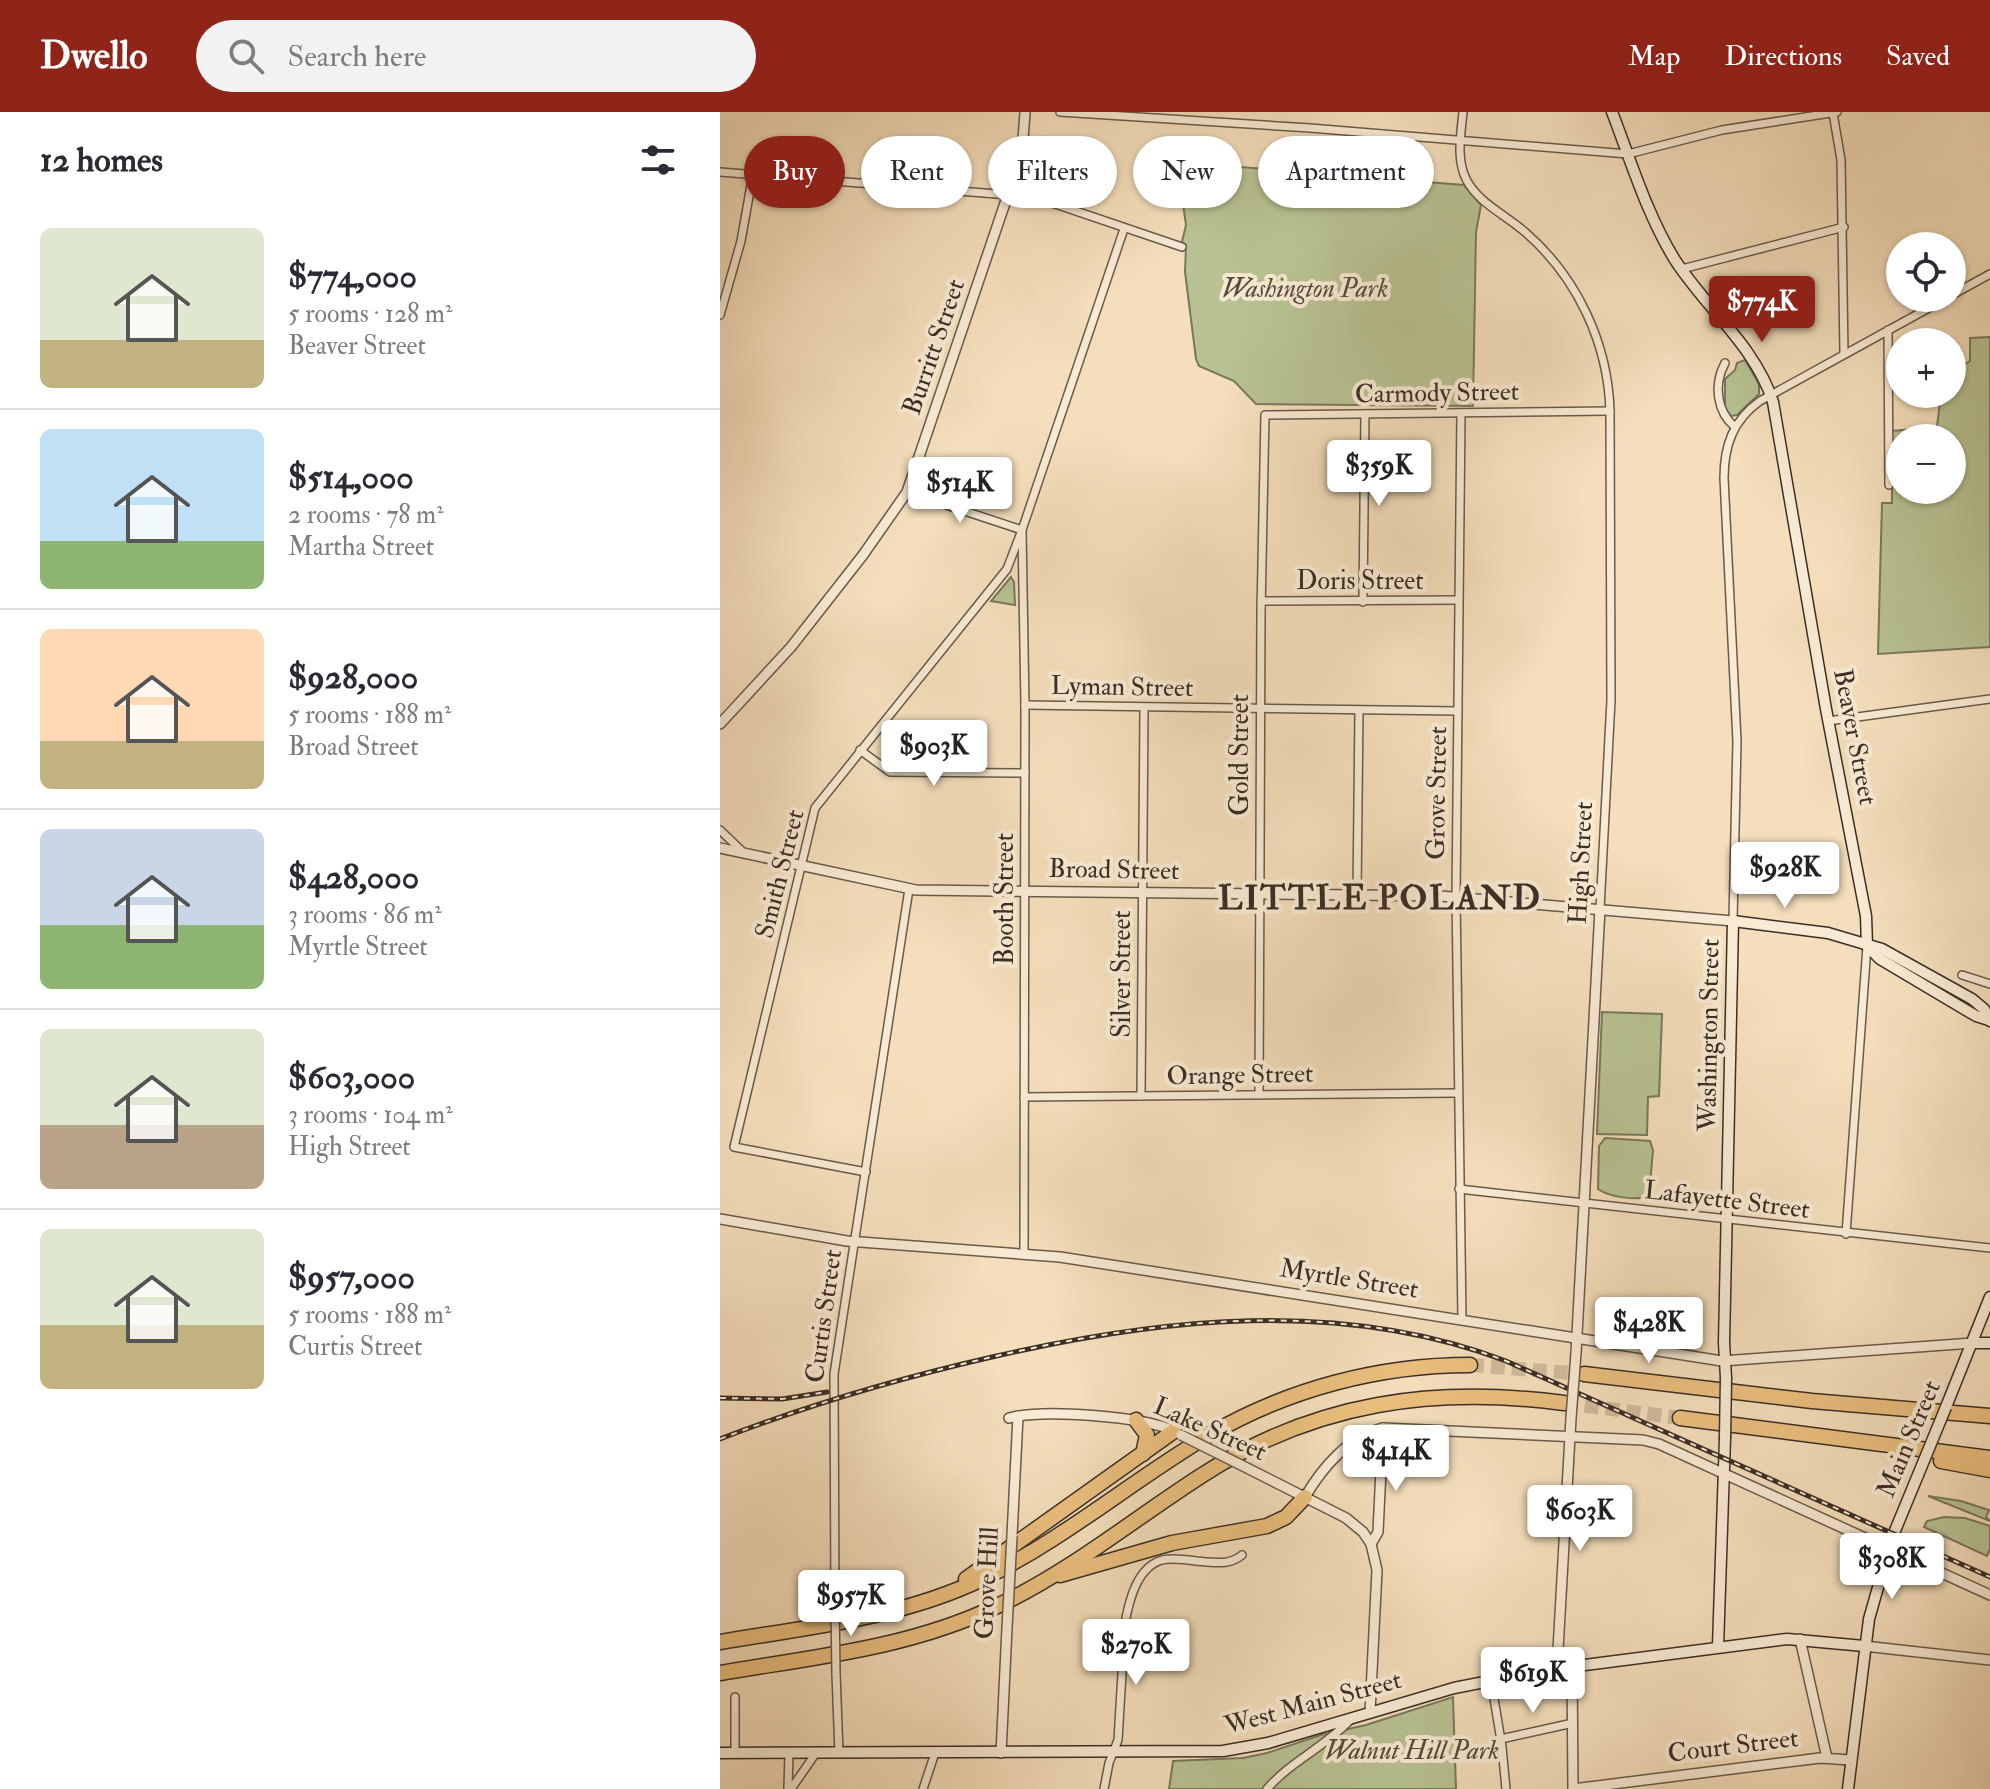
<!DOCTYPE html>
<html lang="en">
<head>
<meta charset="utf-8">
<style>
  :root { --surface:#fff; --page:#f2f2f3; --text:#2b2b33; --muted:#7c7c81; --line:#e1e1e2; --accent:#8f2418 }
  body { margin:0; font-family:"IM FELL Double Pica",serif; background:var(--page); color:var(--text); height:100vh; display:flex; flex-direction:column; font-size:30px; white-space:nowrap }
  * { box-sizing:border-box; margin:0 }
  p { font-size:26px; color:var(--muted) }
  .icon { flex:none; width:44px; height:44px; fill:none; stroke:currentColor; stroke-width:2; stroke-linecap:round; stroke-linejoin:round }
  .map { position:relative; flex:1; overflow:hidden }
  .sheet { display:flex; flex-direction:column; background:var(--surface); width:720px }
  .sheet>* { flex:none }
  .banner { position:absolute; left:24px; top:24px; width:760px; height:72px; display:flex; gap:16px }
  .fabs { position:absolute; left:1166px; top:120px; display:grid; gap:16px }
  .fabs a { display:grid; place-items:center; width:80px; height:80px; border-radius:50%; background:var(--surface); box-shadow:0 2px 6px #0004; font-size:40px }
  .price { position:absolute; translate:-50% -68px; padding:0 18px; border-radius:8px; background:#fff; color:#222; font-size:26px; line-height:52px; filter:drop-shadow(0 2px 4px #0008) }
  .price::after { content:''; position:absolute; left:50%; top:48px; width:24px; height:18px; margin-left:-12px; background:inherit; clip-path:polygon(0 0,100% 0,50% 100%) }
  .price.on { background:var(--accent); color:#fff }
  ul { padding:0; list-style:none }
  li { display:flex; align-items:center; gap:24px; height:200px; padding:0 40px }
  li+li { border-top:2px solid var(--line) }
  li span { display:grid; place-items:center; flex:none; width:224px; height:160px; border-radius:12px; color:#555 }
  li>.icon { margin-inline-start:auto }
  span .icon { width:96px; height:96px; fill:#fffc; stroke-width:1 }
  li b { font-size:34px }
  h2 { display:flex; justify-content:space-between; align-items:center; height:96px; padding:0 40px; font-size:34px }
  .pill { padding:0 28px; border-radius:36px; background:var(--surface); box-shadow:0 2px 6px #0004; font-size:28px; line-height:72px }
  .pill.on { background:var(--accent); color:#fff }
  header { display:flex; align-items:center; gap:48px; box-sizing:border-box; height:112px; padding:0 40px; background:var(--accent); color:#fff }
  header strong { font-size:38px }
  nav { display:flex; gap:44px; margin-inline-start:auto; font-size:28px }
  .search { width:560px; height:72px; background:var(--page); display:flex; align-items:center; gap:20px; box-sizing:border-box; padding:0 28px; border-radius:44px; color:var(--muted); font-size:30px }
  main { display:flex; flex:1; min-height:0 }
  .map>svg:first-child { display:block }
  .green { fill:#b8c292; stroke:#7a785c; stroke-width:2; fill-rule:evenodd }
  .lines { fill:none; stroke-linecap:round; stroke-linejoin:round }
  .motorway-tunnel { stroke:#cfbb9d; stroke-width:14; stroke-dasharray:14 7; stroke-linecap:butt }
  .minor-casing { stroke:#695a4b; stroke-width:10 }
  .tertiary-casing { stroke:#695a4b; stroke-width:12 }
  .secondary-casing { stroke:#3b2e26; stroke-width:13 }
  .motorway-casing { stroke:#3b2e26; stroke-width:17 }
  .minor { stroke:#f8ead3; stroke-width:7 }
  .tertiary { stroke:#f8ead3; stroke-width:9 }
  .secondary { stroke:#f8ead3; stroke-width:10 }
  .motorway { stroke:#eabf7e; stroke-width:14 }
  .rail-casing { stroke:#3b2e26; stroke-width:5 }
  .rail { stroke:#f8ead3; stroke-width:2; stroke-dasharray:6; stroke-linecap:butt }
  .minor-bridge-casing { stroke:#695a4b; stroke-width:10; stroke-linecap:butt }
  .tertiary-bridge-casing { stroke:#695a4b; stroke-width:12; stroke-linecap:butt }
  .secondary-bridge-casing { stroke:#3b2e26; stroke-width:13; stroke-linecap:butt }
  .minor-bridge { stroke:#f8ead3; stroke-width:7 }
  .tertiary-bridge { stroke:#f8ead3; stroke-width:9 }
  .secondary-bridge { stroke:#f8ead3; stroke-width:10 }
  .labels { text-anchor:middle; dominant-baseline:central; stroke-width:8; stroke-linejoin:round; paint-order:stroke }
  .park-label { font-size:26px; font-style:italic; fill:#544c3c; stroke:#f8ead3 }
  .street-label { font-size:26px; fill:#3b2e26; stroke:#f8ead3 }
  .district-label { font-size:34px; font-weight:bold; letter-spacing:2px; fill:#3b2e26; stroke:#f8ead3 }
</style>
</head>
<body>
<header>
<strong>Dwello</strong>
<div class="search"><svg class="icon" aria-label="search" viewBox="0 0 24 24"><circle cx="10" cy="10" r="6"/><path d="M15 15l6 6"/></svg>Search here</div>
<nav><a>Map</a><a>Directions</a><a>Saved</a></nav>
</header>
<main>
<section class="sheet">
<h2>12 homes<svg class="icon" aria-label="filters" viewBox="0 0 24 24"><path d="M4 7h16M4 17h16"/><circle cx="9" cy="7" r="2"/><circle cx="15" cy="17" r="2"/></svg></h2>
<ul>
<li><span style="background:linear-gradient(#dfe7d0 70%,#c2b280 0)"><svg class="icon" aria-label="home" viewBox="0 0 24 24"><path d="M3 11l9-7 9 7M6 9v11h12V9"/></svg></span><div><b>$774,000</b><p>5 rooms · 128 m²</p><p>Beaver Street</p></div></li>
<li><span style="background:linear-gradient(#bfe0f5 70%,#8fb573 0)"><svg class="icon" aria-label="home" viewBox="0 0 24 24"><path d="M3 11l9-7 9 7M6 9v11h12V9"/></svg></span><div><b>$514,000</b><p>2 rooms · 78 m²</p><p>Martha Street</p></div></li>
<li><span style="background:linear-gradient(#ffd9b3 70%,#c2b280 0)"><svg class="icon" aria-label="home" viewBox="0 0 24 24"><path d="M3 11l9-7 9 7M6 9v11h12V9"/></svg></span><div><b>$928,000</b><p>5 rooms · 188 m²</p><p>Broad Street</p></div></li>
<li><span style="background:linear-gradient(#c9d6e8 60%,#8fb573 0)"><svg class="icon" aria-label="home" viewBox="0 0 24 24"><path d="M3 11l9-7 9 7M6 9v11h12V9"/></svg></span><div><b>$428,000</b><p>3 rooms · 86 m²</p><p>Myrtle Street</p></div></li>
<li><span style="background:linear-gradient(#dfe7d0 60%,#b9a48a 0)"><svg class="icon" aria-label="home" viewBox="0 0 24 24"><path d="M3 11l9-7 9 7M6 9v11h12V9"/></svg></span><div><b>$603,000</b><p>3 rooms · 104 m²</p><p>High Street</p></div></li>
<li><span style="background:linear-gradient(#dfe7d0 60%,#c2b280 0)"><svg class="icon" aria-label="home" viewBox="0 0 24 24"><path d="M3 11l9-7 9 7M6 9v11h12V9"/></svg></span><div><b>$957,000</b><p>5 rooms · 188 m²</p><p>Curtis Street</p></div></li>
</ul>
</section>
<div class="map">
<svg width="1270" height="1677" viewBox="0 0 1270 1677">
  <rect width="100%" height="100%" fill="#f4debb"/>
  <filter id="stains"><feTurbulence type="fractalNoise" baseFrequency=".0025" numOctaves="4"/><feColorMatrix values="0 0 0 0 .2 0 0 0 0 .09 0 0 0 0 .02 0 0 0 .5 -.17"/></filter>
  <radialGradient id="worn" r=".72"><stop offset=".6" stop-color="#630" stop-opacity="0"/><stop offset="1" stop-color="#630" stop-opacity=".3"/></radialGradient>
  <g class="green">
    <path d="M 457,50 L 744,73 L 761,93 L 756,120 L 753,294 L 536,292 L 514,269 L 479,254 L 476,247 L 465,160 L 466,133 L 462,130 L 466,113 Z"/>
    <path d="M 1270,225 L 1270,535 L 1158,542 L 1162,391 L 1172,391 L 1172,319 L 1217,315 L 1221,282 L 1232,282 L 1232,259 L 1250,249 L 1250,226 ZM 1180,326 L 1232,326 L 1232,378 L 1180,378 Z"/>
    <path d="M 1025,248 L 1039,272 L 1039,282 L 1017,303 L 1011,304 L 1005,296 L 1005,267 L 1015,258 L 1017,251 Z"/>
    <path d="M 291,465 L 294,470 L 295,493 L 271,489 Z"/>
    <path d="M 882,900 L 942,902 L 939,984 L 928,985 L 927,1023 L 877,1022 Z"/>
    <path d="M 885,1026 L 930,1029 L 933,1038 L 929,1084 C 917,1089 889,1085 878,1077 L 879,1034 Z"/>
    <path d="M 1208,1384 L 1241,1389 L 1269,1398 L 1266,1405 L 1270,1409 Z"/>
    <path d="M 1224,1405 L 1245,1406 L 1270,1414 L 1270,1437 L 1267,1444 L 1204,1415 L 1207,1409 Z"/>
    <path d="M 733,1585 L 736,1677 L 449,1677 L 453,1649 L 523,1646 L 547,1641 L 601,1623 L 646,1613 Z"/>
  </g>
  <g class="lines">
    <g class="motorway-tunnel">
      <path d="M 750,1253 L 864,1262"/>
      <path d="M 844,1291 L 960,1306"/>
    </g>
    <g class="minor-casing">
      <g id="minor">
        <path d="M 340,0 L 590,16 L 908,42 L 1002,18 L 1117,0"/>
        <path d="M 743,0 C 741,22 736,46 746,67 C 758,91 786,103 805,120 C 857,165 888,231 890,299 L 891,588 L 880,797"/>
        <path d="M 1113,1 L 1121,48 L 1124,242"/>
        <path d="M 0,60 L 289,83"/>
        <path d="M 291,77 L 462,135"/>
        <path d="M 962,157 L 1124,115"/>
        <path d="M 1232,183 L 1270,162"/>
        <path d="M 0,203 L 21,129 L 33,62"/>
        <path d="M 1168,218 L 1169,373"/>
        <path d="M 1005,251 C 993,273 997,300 1015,315"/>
        <path d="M 741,301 L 736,785 L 742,1207"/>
        <path d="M 541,489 L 738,488"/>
        <path d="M 643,490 L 645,302"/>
        <path d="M 305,593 L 738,599"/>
        <path d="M 1108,609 L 1270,587"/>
        <path d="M 140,638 L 170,660 L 305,661"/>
        <path d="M 0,718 L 22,739"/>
        <path d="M 637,783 L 639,598"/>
        <path d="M 1013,809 L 1017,629 L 1004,366 C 1004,334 1013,308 1040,289 L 1227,186"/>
        <path d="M 1242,863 L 1270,872"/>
        <path d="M 539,983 L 541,500 L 545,303 L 890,299"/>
        <path d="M 421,984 L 424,596"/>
        <path d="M 304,985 L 737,981"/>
        <path d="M 146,1060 L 14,1035 L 95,696 L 287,457 L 302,418 L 187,380"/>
        <path d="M 739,1077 L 1270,1136"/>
        <path d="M 1126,1122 L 1147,834"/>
        <path d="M 304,1142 L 305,593 L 302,418 L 404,117"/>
        <path d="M 115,1490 L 114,1262 L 189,777"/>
        <path d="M 116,1562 L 119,1641"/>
        <path d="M 771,1568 L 782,1635 L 786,1677"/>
        <path d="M 15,1585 L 15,1641"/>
        <path d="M 781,1627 L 853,1611"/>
        <path d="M 68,1677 L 69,1641"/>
        <path d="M 71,1677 L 96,1641"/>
        <path d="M 203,1677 L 215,1641"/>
        <path d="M 384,1677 L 389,1651 L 398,1628 L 405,1511 C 409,1489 417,1455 442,1448 C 455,1445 473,1449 486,1450 C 500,1451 511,1452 522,1443"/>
        <path d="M 547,1677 C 571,1649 605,1635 630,1608"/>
      </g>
    </g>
    <g class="tertiary-casing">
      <g id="tertiary">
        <path d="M 0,612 L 71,535 L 143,443 L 187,380 L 302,41 L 305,0"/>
        <path d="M 0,736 L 196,778 L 720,784 L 1013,809"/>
        <path d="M 0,1107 L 127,1129 L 340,1145 L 1002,1249 L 1253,1231"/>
        <path d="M 856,1241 L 880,797"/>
        <path d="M 289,1306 C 324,1297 422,1304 454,1319"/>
        <path d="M 529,1357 L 626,1406 L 643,1420 L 651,1432 L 657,1458 L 650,1600"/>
        <path d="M 585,1385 C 602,1356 629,1324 663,1316 L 923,1328 L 939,1332 L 1270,1483"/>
        <path d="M 292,1424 L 298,1304"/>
        <path d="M 651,1432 L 658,1420 L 663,1316"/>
        <path d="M 1080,1527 L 1107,1646"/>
        <path d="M 1144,1534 L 1270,1548"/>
        <path d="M 852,1554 L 853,1677"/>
        <path d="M 837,1556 L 851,1306"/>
        <path d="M 281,1641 L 287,1516"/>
        <path d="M 853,1677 L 1100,1646 L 1131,1648"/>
      </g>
    </g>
    <g class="secondary-casing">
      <g id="secondary">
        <path d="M 892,0 C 911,49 927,103 955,148 C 986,196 1035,234 1053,290 L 1106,597 L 1146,804 L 1147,834"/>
        <path d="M 1147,834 L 1160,847 L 1256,904 L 1269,908"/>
        <path d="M 1253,1231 L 1270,1231"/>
        <path d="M 1006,1266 L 1004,1231 L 1013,809 L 1108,821 L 1162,837 L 1252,887 L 1264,897 L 1270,909"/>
        <path d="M 1226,1295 L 1270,1185"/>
        <path d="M 998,1535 L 1005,1326"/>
        <path d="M 0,1641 L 503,1639 L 548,1631 L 734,1576 L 826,1558 L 1067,1527 L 1144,1534"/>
        <path d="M 1128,1677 L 1149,1507 L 1172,1426 L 1198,1363"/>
      </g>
    </g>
    <g class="motorway-casing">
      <g id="motorway">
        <path d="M 864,1262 L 1092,1289 L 1270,1304"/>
        <path d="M 960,1306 L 1270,1346"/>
        <path d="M 416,1308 L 427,1323 L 423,1342"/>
        <path d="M 1221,1349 L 1270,1358"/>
        <path d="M 340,1463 L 452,1431 L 547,1414 L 566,1405 L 585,1385"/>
        <path d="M 246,1467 L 454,1319"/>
        <path d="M 0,1530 C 89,1515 182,1506 264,1466 C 344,1427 413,1368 489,1323 C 568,1277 659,1253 750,1253"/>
        <path d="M 0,1561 C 94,1545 189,1536 275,1495 C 350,1460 415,1406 484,1362 C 596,1290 714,1274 844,1291"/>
      </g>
    </g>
    <use href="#minor" class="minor"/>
    <use href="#tertiary" class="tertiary"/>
    <use href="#secondary" class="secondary"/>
    <use href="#motorway" class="motorway"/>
    <g class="rail-casing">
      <g id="rail">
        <path d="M 0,1286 L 62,1287 L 107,1280"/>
        <path d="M 0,1327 C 88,1293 180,1266 272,1245 C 441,1206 620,1186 786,1249 L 1270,1465"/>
      </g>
    </g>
    <use href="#rail" class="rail"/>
    <g class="minor-bridge-casing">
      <path id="minor-bridge" d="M 115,1490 L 116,1562"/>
    </g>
    <g class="tertiary-bridge-casing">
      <g id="tertiary-bridge">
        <path d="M 851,1306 L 856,1241"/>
        <path d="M 461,1323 L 529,1357"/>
        <path d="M 287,1516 L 292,1424"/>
      </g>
    </g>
    <g class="secondary-bridge-casing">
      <g id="secondary-bridge">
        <path d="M 1005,1326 L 1006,1266"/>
        <path d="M 1198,1363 L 1226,1295"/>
      </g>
    </g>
    <use href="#minor-bridge" class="minor-bridge"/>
    <use href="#tertiary-bridge" class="tertiary-bridge"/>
    <use href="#secondary-bridge" class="secondary-bridge"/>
  </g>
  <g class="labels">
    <g class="park-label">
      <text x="585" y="177">Washington Park</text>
      <text x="692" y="1639">Walnut Hill Park</text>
    </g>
    <g class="street-label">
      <text transform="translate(214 235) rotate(-71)">Burritt Street</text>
      <text transform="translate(717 281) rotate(-1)">Carmody Street</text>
      <text x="640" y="469">Doris Street</text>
      <text transform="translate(402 575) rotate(1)">Lyman Street</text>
      <text transform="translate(1135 625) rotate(79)">Beaver Street</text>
      <text transform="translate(520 643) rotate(-90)">Gold Street</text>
      <text transform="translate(717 681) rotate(-89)">Grove Street</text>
      <text transform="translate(861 751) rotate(-87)">High Street</text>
      <text transform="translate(394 758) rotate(1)">Broad Street</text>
      <text transform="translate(60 762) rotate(-76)">Smith Street</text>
      <text transform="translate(285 787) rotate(-90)">Booth Street</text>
      <text transform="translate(402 862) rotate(-90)">Silver Street</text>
      <text transform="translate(989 923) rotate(-89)">Washington Street</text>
      <text transform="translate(520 963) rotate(-1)">Orange Street</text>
      <text transform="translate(1007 1088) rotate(7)">Lafayette Street</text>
      <text transform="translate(629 1167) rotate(9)">Myrtle Street</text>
      <text transform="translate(104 1204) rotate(-82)">Curtis Street</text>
      <text transform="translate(490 1317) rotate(24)">Lake Street</text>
      <text transform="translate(1189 1327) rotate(-67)">Main Street</text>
      <text transform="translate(267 1471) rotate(-87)">Grove Hill</text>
      <text transform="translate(593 1591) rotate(-15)">West Main Street</text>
      <text transform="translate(1013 1634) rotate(-7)">Court Street</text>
    </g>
    <g class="district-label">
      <text x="660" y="786">LITTLE POLAND</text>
    </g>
  </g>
  <rect width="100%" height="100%" filter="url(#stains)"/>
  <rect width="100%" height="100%" fill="url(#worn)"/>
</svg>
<div class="fabs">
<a><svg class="icon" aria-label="locate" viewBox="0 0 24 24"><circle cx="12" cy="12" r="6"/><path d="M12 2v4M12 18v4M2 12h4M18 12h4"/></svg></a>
<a>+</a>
<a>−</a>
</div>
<b class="price on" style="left:1042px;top:232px">$774K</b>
<b class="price" style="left:659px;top:396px">$359K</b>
<b class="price" style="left:240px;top:413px">$514K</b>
<b class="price" style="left:214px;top:676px">$903K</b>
<b class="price" style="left:1065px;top:798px">$928K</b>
<b class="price" style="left:929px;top:1253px">$428K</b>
<b class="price" style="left:676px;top:1381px">$414K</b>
<b class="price" style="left:860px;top:1441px">$603K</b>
<b class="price" style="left:1172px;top:1489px">$308K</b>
<b class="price" style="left:131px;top:1526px">$957K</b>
<b class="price" style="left:416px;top:1575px">$270K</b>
<b class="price" style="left:813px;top:1603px">$619K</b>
<div class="banner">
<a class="pill on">Buy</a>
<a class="pill">Rent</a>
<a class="pill">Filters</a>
<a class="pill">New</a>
<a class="pill">Apartment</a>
</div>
</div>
</main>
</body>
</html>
